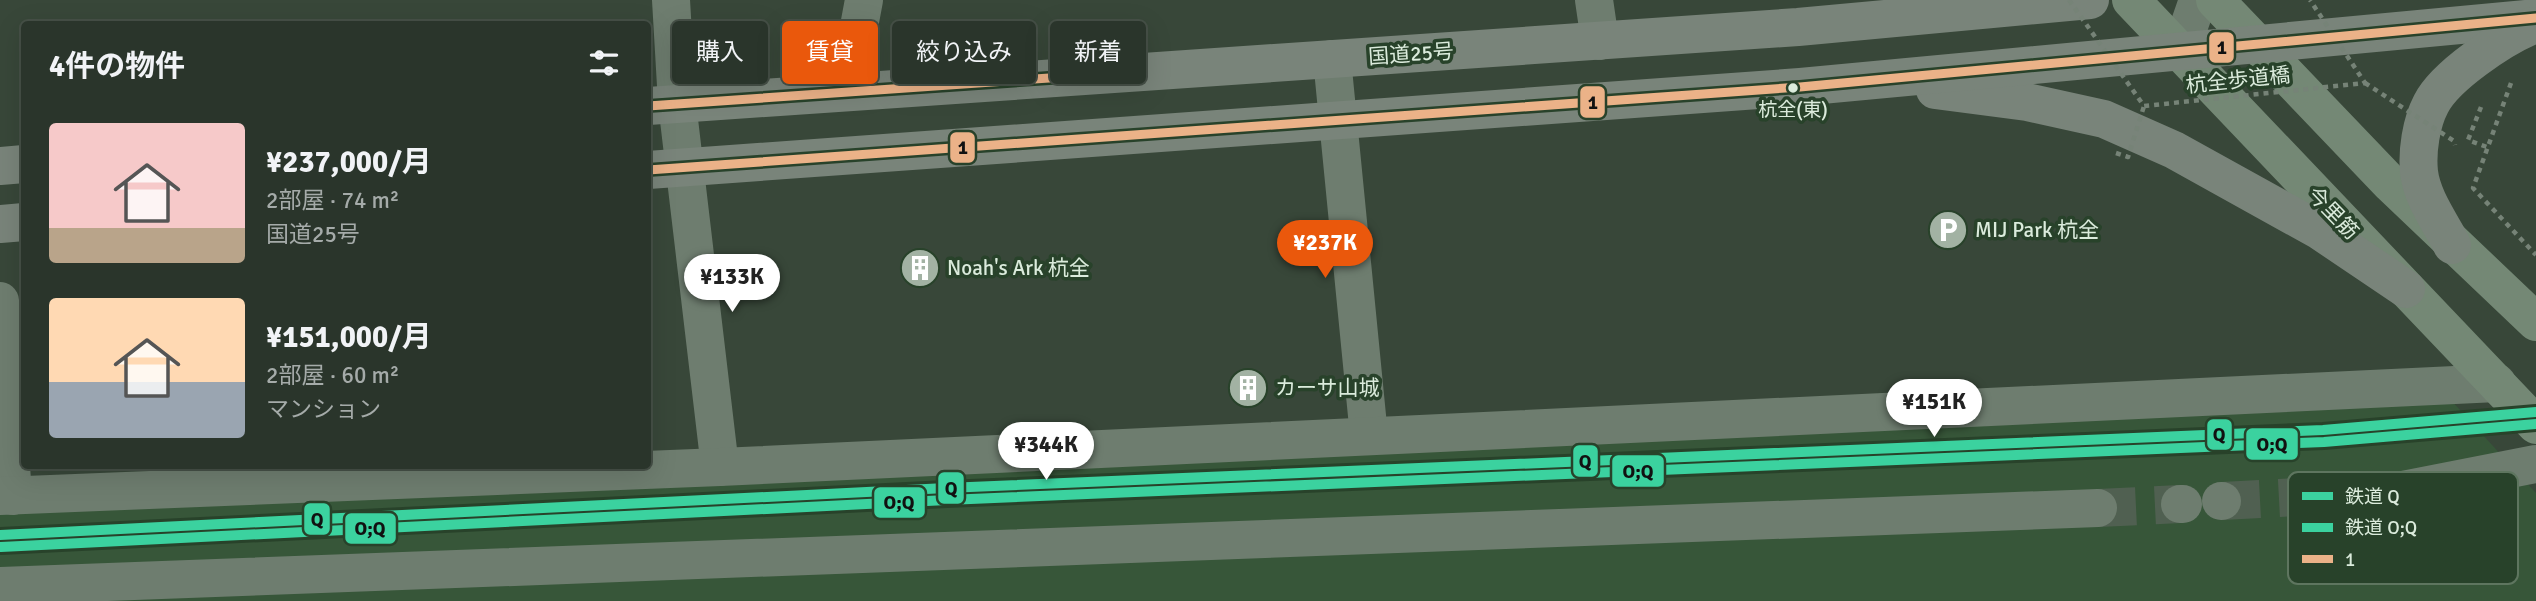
<!DOCTYPE html>
<html lang="ja">
<head>
<meta charset="utf-8">
<style>
  :root { --surface:#2a352b; --page:#364037; --text:#f1f3f6; --muted:#a5aba9; --line:#465047; --accent:#ea580c }
  body { margin:0; font-family:Signika,"Noto Sans JP",sans-serif; background:var(--page); color:var(--text); height:100vh; display:flex; flex-direction:column; font-size:26px; white-space:nowrap }
  * { box-sizing:border-box; margin:0 }
  p { font-size:23px; color:var(--muted) }
  .icon { flex:none; width:38px; height:38px; fill:none; stroke:currentColor; stroke-width:2; stroke-linecap:round; stroke-linejoin:round }
  .map { position:relative; flex:1; overflow:hidden }
  .panel { position:absolute; left:21px; top:21px; width:630px; height:448px; display:flex; flex-direction:column; background:var(--surface); border-radius:7px; box-shadow:0 7px 28px #0002,0 0 0 2px var(--line) }
  .panel>* { flex:none }
  .banner { position:absolute; left:672px; top:21px; width:665px; height:63px; display:flex; gap:14px }
  .price { position:absolute; translate:-50% -60px; padding:0 16px; border-radius:24px; background:#fff; color:#222; font-size:23px; line-height:46px; filter:drop-shadow(0 2px 4px #0008) }
  .price::after { content:''; position:absolute; left:50%; top:42px; width:21px; height:16px; margin-left:-10px; background:inherit; clip-path:polygon(0 0,100% 0,50% 100%) }
  .price.current { background:var(--accent); color:#fff }
  ul { padding:0; list-style:none }
  li { display:flex; align-items:center; gap:21px; height:175px; padding:0 28px }
  li span { display:grid; place-items:center; flex:none; width:196px; height:140px; border-radius:7px; color:#555 }
  li>.icon { margin-inline-start:auto }
  span .icon { width:84px; height:84px; fill:#fffc; stroke-width:1 }
  li b { font-size:30px }
  h2 { display:flex; justify-content:space-between; align-items:center; height:84px; padding:0 28px; font-size:30px }
  .pill { padding:0 24px; border-radius:7px; background:var(--surface); box-shadow:0 7px 28px #0002,0 0 0 2px var(--line); font-size:24px; line-height:63px }
  .pill.current { background:var(--accent); color:#fff }
  .map>svg:first-child { display:block }
  .built { fill:#375639 }
  .lines { fill:none; stroke-linecap:round; stroke-linejoin:round }
  .minor-tunnel { stroke:#506051; stroke-width:38; stroke-dasharray:38 19; stroke-linecap:butt }
  .path { stroke:#768377; stroke-width:4.5; stroke-dasharray:5 5; stroke-linecap:butt }
  .minor { stroke:#6e7d6f; stroke-width:38 }
  .major { stroke:#748875; stroke-width:38 }
  .highway { stroke:#79847a; stroke-width:38 }
  .path-bridge { stroke:#768377; stroke-width:4.5; stroke-dasharray:5 5; stroke-linecap:butt }
  .bus-1-casing { stroke:#28422a; stroke-width:14 }
  .bus-1 { stroke:#ebb288; stroke-width:9 }
  .rail-1-casing { stroke:#28422a; stroke-width:16 }
  .rail-2-casing { stroke:#28422a; stroke-width:16 }
  .rail-1 { stroke:#3bd29f; stroke-width:10 }
  .rail-2 { stroke:#3bd29f; stroke-width:10 }
  .bus-dot { fill:#dbebdc; stroke:#28422a; stroke-width:2.5 }
  .labels { text-anchor:middle; dominant-baseline:central; stroke-width:7; stroke-linejoin:round; paint-order:stroke }
  .bus-label { font-size:19px; fill:#dbebdc; stroke:#28422a }
  .street-label { font-size:21px; fill:#dbebdc; stroke:#28422a }
  .poi-label { font-size:21px; fill:#dbebdc; stroke:#28422a; text-anchor:start }
  .key { fill:#28422a; stroke:#5e755f; stroke-width:2 }
  .key-label { font-size:19px; fill:#dbebdc }
  .line-badge { stroke:#28422a; stroke-width:2.5 }
  .pale-badge-label { font-size:19px; text-anchor:middle; font-weight:bold; fill:#111 }
</style>
</head>
<body>
<div class="map">
<svg width="2536" height="601" viewBox="0 0 2536 601">
  <rect width="100%" height="100%" fill="#384739"/>
  <path class="built" d="M 2450,399 L 2536,493 L 2536,601 L 0,601 L 0,512 Z"/>
  <g class="lines">
    <g class="minor-tunnel">
      <path d="M 2222,501 L 2393,492"/>
      <path d="M 2098,508 L 2180,504"/>
    </g>
    <g class="path">
      <path d="M 2511,83 L 2473,188 L 2536,255"/>
      <path d="M 2481,107 L 2468,140 L 2487,147"/>
    </g>
    <g class="minor">
      <path d="M 671,0 L 677,103 L 720,467"/>
      <path d="M 1594,0 L 1600,41"/>
      <path d="M 2180,52 L 2198,0"/>
      <path d="M 1332,59 L 1369,436"/>
      <path d="M 847,91 L 864,0"/>
      <path d="M 0,301 L 13,496"/>
      <path d="M 2393,492 L 2536,464"/>
      <path d="M 0,496 L 720,467 L 2497,383"/>
      <path d="M 2221,501 L 2222,501"/>
      <path d="M 2180,504 L 2183,504"/>
      <path d="M 0,586 L 2098,508"/>
    </g>
    <g class="major">
      <path d="M 2131,0 L 2536,425"/>
      <path d="M 2215,0 L 2391,184 L 2536,322"/>
    </g>
    <g class="highway">
      <path d="M 1935,90 L 2027,102 L 2104,119 L 2174,150 L 2320,231 L 2406,289"/>
      <path d="M 648,106 L 1798,27 L 2090,0"/>
      <path d="M 0,166 L 24,164"/>
      <path d="M 648,170 L 1800,87 L 2536,18"/>
      <path d="M 0,224 L 24,222"/>
      <path d="M 2452,245 C 2440,222 2422,198 2419,172 C 2417,151 2421,123 2431,104 C 2445,76 2502,38 2531,26"/>
    </g>
    <g class="path-bridge">
      <path d="M 2069,0 L 2144,106 L 2365,83 L 2310,0"/>
      <path d="M 2365,83 L 2454,141 L 2455,145"/>
      <path d="M 2116,153 L 2128,157 L 2144,106"/>
    </g>
    <g class="bus-1-casing">
      <g id="bus-1">
        <path d="M 648,106 L 1064,77"/>
        <path d="M 648,170 L 1800,87 L 2536,18"/>
      </g>
    </g>
    <use href="#bus-1" class="bus-1"/>
    <g class="rail-1-casing">
      <path id="rail-1" d="M 0,535 L 946,488 L 2323,430 L 2536,412"/>
    </g>
    <g class="rail-2-casing">
      <path id="rail-2" d="M 1,547 L 947,500 L 2324,442 L 2536,424"/>
    </g>
    <use href="#rail-1" class="rail-1"/>
    <use href="#rail-2" class="rail-2"/>
  </g>
  <defs>
    <g id="parking-disc" transform="scale(2.0125)"><circle r="9.5" fill="#a2b2a3" stroke="#28422a"/><path d="M-3.5-5.5H1a3.5 3.5 0 0 1 0 7H-1V5.5H-3.5ZM-1-3.4V-.6H.8a1.4 1.4 0 0 0 0-2.8Z" fill="#fff"/></g>
    <g id="building-disc" transform="scale(2.0125)"><circle r="9.5" fill="#a2b2a3" stroke="#28422a"/><path d="M-4-6H4V6H1V3H-1V6H-4ZM-2.5-4.3h1.7v1.8h-1.7ZM.8-4.3h1.7v1.8H.8ZM-2.5-1h1.7V.8h-1.7ZM.8-1h1.7V.8H.8Z" fill="#fff"/></g>
  </defs>
  <g fill-rule="evenodd">
    <use href="#parking-disc" x="1948" y="230"/>
    <use href="#building-disc" x="920" y="268"/>
    <use href="#building-disc" x="1248" y="388"/>
  </g>
  <circle class="bus-dot" cx="1793" cy="88" r="6"/>
  <g class="labels">
    <g class="bus-label">
      <text x="1793" y="110">杭全(東)</text>
    </g>
    <g class="street-label">
      <text transform="translate(1411 54) rotate(-4)">国道25号</text>
      <text transform="translate(2238 80) rotate(-6)">杭全歩道橋</text>
      <text transform="translate(2333 213) rotate(46)">今里筋</text>
    </g>
    <g class="poi-label">
      <text x="1975" y="230">MIJ Park 杭全</text>
      <text x="947" y="268">Noah's Ark 杭全</text>
      <text x="1275" y="388">カーサ山城</text>
    </g>
  </g>
  <rect x="2288" y="472" width="230" height="112" rx="10" class="key"/>
  <rect x="2302" y="492" width="31" height="8" fill="#3bd29f"/>
  <rect x="2302" y="523" width="31" height="9" fill="#3bd29f"/>
  <rect x="2302" y="555" width="31" height="8" fill="#ebb288"/>
  <g class="key-label">
    <text x="2345" y="503">鉄道 Q</text>
    <text x="2345" y="534">鉄道 O;Q</text>
    <text x="2345" y="566">1</text>
  </g>
  <g class="line-badge">
    <rect x="2208" y="31" width="27" height="33" rx="7" fill="#ebb288"/>
    <rect x="1579" y="85" width="27" height="34" rx="7" fill="#ebb288"/>
    <rect x="949" y="131" width="27" height="33" rx="7" fill="#ebb288"/>
    <rect x="2206" y="418" width="27" height="33" rx="7" fill="#3bd29f"/>
    <rect x="2245" y="427" width="54" height="34" rx="7" fill="#3bd29f"/>
    <rect x="1572" y="444" width="27" height="34" rx="7" fill="#3bd29f"/>
    <rect x="1611" y="454" width="54" height="34" rx="7" fill="#3bd29f"/>
    <rect x="937" y="471" width="28" height="34" rx="7" fill="#3bd29f"/>
    <rect x="873" y="486" width="53" height="33" rx="7" fill="#3bd29f"/>
    <rect x="303" y="502" width="28" height="34" rx="7" fill="#3bd29f"/>
    <rect x="344" y="512" width="53" height="33" rx="7" fill="#3bd29f"/>
  </g>
  <g class="pale-badge-label">
    <text x="2222" y="54">1</text>
    <text x="1593" y="109">1</text>
    <text x="963" y="154">1</text>
    <text x="2219" y="441">Q</text>
    <text x="2272" y="451">O;Q</text>
    <text x="1585" y="468">Q</text>
    <text x="1638" y="478">O;Q</text>
    <text x="951" y="495">Q</text>
    <text x="899" y="509">O;Q</text>
    <text x="317" y="526">Q</text>
    <text x="370" y="535">O;Q</text>
  </g>
</svg>
<b class="price current" style="left:1325px;top:280px">¥237K</b>
<b class="price" style="left:732px;top:314px">¥133K</b>
<b class="price" style="left:1934px;top:439px">¥151K</b>
<b class="price" style="left:1046px;top:482px">¥344K</b>
<div class="banner">
<a class="pill">購入</a>
<a class="pill current">賃貸</a>
<a class="pill">絞り込み</a>
<a class="pill">新着</a>
</div>
<section class="panel">
<h2>4件の物件<svg class="icon" aria-label="filters" viewBox="0 0 24 24"><path d="M4 7h16M4 17h16"/><circle cx="9" cy="7" r="2"/><circle cx="15" cy="17" r="2"/></svg></h2>
<ul>
<li><span style="background:linear-gradient(#f6c9c9 75%,#b9a48a 0)"><svg class="icon" aria-label="home" viewBox="0 0 24 24"><path d="M3 11l9-7 9 7M6 9v11h12V9"/></svg></span><div><b>¥237,000/月</b><p>2部屋 · 74 m²</p><p>国道25号</p></div></li>
<li><span style="background:linear-gradient(#ffd9b3 60%,#9aa5b1 0)"><svg class="icon" aria-label="home" viewBox="0 0 24 24"><path d="M3 11l9-7 9 7M6 9v11h12V9"/></svg></span><div><b>¥151,000/月</b><p>2部屋 · 60 m²</p><p>マンション</p></div></li>
</ul>
</section>
</div>
</body>
</html>
